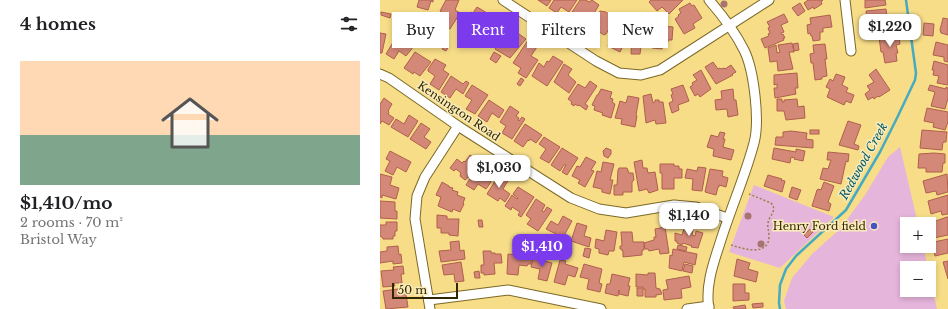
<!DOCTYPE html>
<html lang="en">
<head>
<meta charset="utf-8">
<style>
  :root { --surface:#fff; --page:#f2f2f2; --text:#202124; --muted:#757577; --accent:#7c3aed }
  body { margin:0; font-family:"Libre Baskerville",serif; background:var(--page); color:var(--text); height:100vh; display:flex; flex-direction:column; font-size:15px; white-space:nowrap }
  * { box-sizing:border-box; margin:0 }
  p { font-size:13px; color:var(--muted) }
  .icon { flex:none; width:22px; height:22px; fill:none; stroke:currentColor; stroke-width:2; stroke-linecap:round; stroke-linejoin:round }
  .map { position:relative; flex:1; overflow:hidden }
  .sheet { display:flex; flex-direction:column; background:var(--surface); width:380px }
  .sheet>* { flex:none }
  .top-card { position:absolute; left:12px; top:12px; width:380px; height:36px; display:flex; gap:8px }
  .fabs { position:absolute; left:520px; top:217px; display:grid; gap:8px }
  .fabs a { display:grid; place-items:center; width:36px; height:36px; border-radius:0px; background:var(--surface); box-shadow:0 2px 6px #0003; font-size:20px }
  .scale { position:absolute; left:12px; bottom:10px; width:66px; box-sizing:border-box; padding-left:4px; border:2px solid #302601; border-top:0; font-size:11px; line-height:14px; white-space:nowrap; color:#302601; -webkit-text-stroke:3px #faecba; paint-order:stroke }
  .price { position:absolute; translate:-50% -34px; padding:0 9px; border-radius:8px; background:#fff; color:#222; font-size:13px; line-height:26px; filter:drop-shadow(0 1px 2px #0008) }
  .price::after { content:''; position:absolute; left:50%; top:24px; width:12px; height:9px; margin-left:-6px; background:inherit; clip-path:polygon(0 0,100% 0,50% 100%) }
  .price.on { background:var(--accent); color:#fff }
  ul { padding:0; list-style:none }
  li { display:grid; align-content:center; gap:8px; height:212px; padding:0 20px }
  li span { display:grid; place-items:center; height:124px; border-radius:0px; color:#555 }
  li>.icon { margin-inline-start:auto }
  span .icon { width:72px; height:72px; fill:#fffc; stroke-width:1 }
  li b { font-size:17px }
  h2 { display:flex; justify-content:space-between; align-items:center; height:48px; padding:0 20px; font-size:17px }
  .chip { padding:0 14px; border-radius:0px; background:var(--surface); box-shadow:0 2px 6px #0003; font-size:14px; line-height:36px }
  .chip.on { background:var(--accent); color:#fff }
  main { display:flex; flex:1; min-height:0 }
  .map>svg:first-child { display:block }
  .green { fill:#e6b5dc }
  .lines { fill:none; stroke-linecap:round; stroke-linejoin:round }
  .stream { stroke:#47abc0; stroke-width:2.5 }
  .building { fill:#d48978; stroke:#b05f4d }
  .street-casing { stroke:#7b6927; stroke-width:11 }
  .path { stroke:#938144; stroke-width:1.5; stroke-dasharray:2 2; stroke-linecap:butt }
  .street { stroke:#fff; stroke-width:9 }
  .tree { fill:#a77470 }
  .poi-dot { fill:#4652c7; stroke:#faecba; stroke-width:1.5 }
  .labels { text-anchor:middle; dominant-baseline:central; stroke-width:3; stroke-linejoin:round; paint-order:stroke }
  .street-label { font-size:11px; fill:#302601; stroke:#faecba }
  .poi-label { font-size:11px; fill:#302601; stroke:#faecba; text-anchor:end }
  .water-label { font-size:12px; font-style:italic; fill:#005a69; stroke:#faecba }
</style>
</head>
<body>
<main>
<section class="sheet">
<h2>4 homes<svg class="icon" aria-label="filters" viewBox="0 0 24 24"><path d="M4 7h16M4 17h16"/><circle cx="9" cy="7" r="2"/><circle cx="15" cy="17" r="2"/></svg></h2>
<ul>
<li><span style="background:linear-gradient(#ffd9b3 60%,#7fa58c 0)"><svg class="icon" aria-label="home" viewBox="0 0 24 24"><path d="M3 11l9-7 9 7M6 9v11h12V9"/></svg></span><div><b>$1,410/mo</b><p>2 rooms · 70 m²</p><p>Bristol Way</p></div></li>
</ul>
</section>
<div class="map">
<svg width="568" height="309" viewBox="0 0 568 309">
  <rect width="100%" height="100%" fill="#f7dd88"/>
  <g class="green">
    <path d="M 520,147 L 538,224 L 527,224 L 527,246 L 543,246 L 548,268 L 527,268 L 527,290 L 549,290 L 549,273 L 557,309 L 406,309 L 404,301 L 412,278 L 432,254 L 460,229 L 485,195 L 508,157 Z"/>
    <path d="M 374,185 L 454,217 L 400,268 L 349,252 Z"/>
  </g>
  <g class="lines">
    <path class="stream" d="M 400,309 L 399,303 L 400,285 L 406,269 L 416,256 L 466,210 L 500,152 L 517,118 L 535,80 L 536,73 L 526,0"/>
  </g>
  <g class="building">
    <path d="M 39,0 L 53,0 L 53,2 L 51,1 L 48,10 L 37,7 Z"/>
    <path d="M 66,0 L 79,0 L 75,10 L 80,13 L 70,29 L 62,24 L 68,16 L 60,11 Z"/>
    <path d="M 158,0 L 171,0 L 167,6 Z"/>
    <path d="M 174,0 L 197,0 L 189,12 L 181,7 L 177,13 L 169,8 Z"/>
    <path d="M 200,0 L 206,0 L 209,2 L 212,0 L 219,5 L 204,30 L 196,25 L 200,19 L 192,12 Z"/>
    <path d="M 271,0 L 303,0 L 289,14 L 282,7 L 277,11 L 269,2 Z"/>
    <path d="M 428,0 L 443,0 L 441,2 L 442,4 L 434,9 L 433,7 L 428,10 L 424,3 Z"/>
    <path d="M 485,0 L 505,0 L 506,5 L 485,8 Z"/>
    <path d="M 310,3 L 312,6 L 314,5 L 322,18 L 313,24 L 315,28 L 304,34 L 295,19 L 299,16 L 298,15 L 301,13 L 299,9 Z"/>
    <path d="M 420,3 L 425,11 L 418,16 L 412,8 Z"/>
    <path d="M 97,7 L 107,13 L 93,33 L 77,23 L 83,14 L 88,17 L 91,12 L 93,13 Z"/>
    <path d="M 506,9 L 507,17 L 510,17 L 511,27 L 509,27 L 510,32 L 502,33 L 499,22 L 496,23 L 496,19 L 487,20 L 486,11 Z"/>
    <path d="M 220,11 L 226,12 L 235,19 L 226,34 L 224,35 L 218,31 L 214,36 L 206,32 Z"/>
    <path d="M 1,12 L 11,14 L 10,18 L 1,15 Z"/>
    <path d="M 404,14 L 408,22 L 401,25 L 404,32 L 401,33 L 402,35 L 403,34 L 405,38 L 403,38 L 404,40 L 385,48 L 381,39 L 389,36 L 388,34 L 390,33 L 388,28 L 390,27 L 387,22 Z"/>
    <path d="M 450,15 L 452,27 L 443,28 L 443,32 L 440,32 L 440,40 L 433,41 L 432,36 L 431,36 L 430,33 L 428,34 L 427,25 L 431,24 L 430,18 Z"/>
    <path d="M 112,16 L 118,21 L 113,27 L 123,34 L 115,45 L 99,35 Z"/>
    <path d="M 241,16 L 248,20 L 246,25 L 248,26 L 244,33 L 249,35 L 240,52 L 228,46 L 232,38 L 229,37 Z"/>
    <path d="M 563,18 L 568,19 L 568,35 L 561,33 L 560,30 Z"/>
    <path d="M 53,23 L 59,26 L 57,31 L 50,28 Z"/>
    <path d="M 544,23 L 554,24 L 553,36 L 543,35 Z"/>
    <path d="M 274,25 L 293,27 L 292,40 L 288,40 L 288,42 L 283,42 L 282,49 L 272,48 Z"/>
    <path d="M 41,27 L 45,29 L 41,36 L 37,34 Z"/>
    <path d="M 259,28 L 270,28 L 270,46 L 265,46 L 265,47 L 261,46 L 260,54 L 251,54 L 252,34 L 259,34 Z"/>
    <path d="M 0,33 L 6,34 L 2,53 L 0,53 Z"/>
    <path d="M 18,34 L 29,42 L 32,37 L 38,41 L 26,56 L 19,51 L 14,59 L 6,54 Z"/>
    <path d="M 139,34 L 146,39 L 130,58 L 115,49 L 125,35 L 128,38 L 129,36 L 135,40 Z"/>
    <path d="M 519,35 L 520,44 L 516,45 L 518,53 L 516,53 L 517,61 L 505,63 L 503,52 L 501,52 L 499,37 Z"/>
    <path d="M 148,40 L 157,47 L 151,56 L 158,60 L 146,78 L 138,73 L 141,68 L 133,63 Z"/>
    <path d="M 556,42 L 568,45 L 568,62 L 564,61 L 564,57 L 553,55 Z"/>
    <path d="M 412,43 L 414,52 L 409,52 L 413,69 L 398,71 L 397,61 L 390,62 L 388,48 L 396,45 L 397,53 L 400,52 L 398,45 Z"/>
    <path d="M 418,43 L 419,50 L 414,51 L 413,44 Z"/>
    <path d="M 65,44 L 69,46 L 66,51 L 62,49 Z"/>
    <path d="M 445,44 L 447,59 L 445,59 L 447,76 L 442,77 L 442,79 L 435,80 L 433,63 L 431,63 L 430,54 L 434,53 L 433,45 Z"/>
    <path d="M 35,52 L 51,62 L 40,76 L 34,72 L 33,74 L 24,68 Z"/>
    <path d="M 114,52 L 121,56 L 116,63 L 110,59 Z"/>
    <path d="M 173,56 L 183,62 L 167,86 L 152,76 L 159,63 L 164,67 L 167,61 L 169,62 Z"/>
    <path d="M 55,59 L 66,65 L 63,70 L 69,74 L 59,90 L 50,84 L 55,76 L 48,71 L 48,69 Z"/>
    <path d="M 554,61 L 568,65 L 568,85 L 557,83 L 559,76 L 553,75 L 554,70 L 552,70 Z"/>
    <path d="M 333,62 L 338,69 L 340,68 L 341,69 L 344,68 L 345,69 L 351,65 L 356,72 L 352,74 L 353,75 L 336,84 L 325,67 Z"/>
    <path d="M 184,64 L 192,69 L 188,75 L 196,82 L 189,93 L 174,82 Z"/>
    <path d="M 496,69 L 510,90 L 499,97 L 498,96 L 494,99 L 493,97 L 488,100 L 485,94 L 490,90 L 487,86 L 494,82 L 489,75 Z"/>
    <path d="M 321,70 L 331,89 L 320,97 L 318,94 L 315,96 L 310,87 L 313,85 L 312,83 L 317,80 L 313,75 Z"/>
    <path d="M 417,73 L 418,88 L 415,88 L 416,94 L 395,98 L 394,88 L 397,88 L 397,84 L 394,85 L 394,75 Z"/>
    <path d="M 456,74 L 465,77 L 462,85 L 468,88 L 466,92 L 474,95 L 471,103 L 466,101 L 464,105 L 447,97 L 450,89 L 446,87 L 450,79 L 453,81 Z"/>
    <path d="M 71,76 L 83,84 L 86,81 L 89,83 L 83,94 L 76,89 L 70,98 L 61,92 Z"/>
    <path d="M 141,78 L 144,80 L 140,86 L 137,84 Z"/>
    <path d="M 210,81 L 217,86 L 205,104 L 208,106 L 206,110 L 199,105 L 198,106 L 195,104 L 194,106 L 191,104 L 192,102 L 188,99 L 198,84 L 205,88 Z"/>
    <path d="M 92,85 L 108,95 L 95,114 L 86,109 L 92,100 L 85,96 Z"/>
    <path d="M 303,85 L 309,101 L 298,105 L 299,110 L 292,113 L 289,103 L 293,101 L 291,95 L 293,94 L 291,89 Z"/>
    <path d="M 550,85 L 566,89 L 566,87 L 568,88 L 568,98 L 565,109 L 551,106 L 555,92 L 548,90 Z"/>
    <path d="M 221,89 L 232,92 L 230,98 L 233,99 L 232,102 L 235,104 L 231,118 L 222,115 L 223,113 L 214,110 L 215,106 L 212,105 L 217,95 L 218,95 Z"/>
    <path d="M 353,89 L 354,100 L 356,100 L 358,115 L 348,117 L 347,109 L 336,110 L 335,100 L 342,99 L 341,91 Z"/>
    <path d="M 271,94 L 273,103 L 275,102 L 275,100 L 279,100 L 279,102 L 283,102 L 286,123 L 276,124 L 275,120 L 266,123 L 263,96 Z"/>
    <path d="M 248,96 L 259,98 L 256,115 L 257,116 L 255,127 L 241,124 L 242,119 L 235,118 L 240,101 L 246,103 Z"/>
    <path d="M 4,98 L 12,104 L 8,111 L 9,112 L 8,114 L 14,118 L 9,125 L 2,121 L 0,124 L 0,104 Z"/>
    <path d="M 397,99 L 402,99 L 402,102 L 404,102 L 404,100 L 417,99 L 418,107 L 424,106 L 425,118 L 406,120 L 404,111 L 397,111 Z"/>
    <path d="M 109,100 L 124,110 L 119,118 L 112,113 L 107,122 L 98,116 Z"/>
    <path d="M 130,106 L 139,112 L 136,116 L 139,118 L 138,120 L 139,121 L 142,117 L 145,119 L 132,139 L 122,133 L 126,126 L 120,122 Z"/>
    <path d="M 547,108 L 568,112 L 568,122 L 565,130 L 553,127 L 554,123 L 544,121 Z"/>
    <path d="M 29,115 L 38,121 L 28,137 L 11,127 L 16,119 L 24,124 Z"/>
    <path d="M 468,121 L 481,125 L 474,144 L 479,146 L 478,150 L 459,145 Z"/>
    <path d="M 41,123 L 50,129 L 44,137 L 51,142 L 46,149 L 30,139 Z"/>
    <path d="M 145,124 L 162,135 L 156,143 L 150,139 L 149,141 L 148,140 L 143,147 L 134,141 Z"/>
    <rect x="430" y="130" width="9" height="4"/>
    <path d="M 542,130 L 567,132 L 566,142 L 563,142 L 562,150 L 540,148 Z"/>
    <path d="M 411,131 L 427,133 L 426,139 L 433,140 L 433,148 L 395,145 L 396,137 L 403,137 L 403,132 Z"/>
    <path d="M 340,132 L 345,133 L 343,139 L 345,139 L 343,147 L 354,150 L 351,160 L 333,156 L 334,149 L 327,147 L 331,135 L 338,137 Z"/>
    <path d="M 164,137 L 180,147 L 169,163 L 160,158 L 166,149 L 159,144 Z"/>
    <path d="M 182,148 L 198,158 L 187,175 L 182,172 L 186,165 L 184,165 L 180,171 L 171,165 Z"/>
    <path d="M 226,148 L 231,150 L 231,154 L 228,158 L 224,156 L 223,151 Z"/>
    <path d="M 394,148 L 416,152 L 416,149 L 425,151 L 423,161 L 414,159 L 415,158 L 411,157 L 410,163 L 392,159 Z"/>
    <path d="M 10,151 L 31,162 L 26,172 L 17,167 L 13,175 L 5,171 L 10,161 L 6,159 Z"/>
    <path d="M 448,152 L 469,154 L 468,162 L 466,161 L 461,184 L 440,179 L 443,168 L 448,169 L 451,160 L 447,160 Z"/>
    <path d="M 554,153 L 565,154 L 565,163 L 563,163 L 562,172 L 546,172 L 546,168 L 538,168 L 539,154 Z"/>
    <path d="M 90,155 L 99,161 L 91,173 L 92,174 L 85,180 L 80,176 L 81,173 L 76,169 L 74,171 L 70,168 L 77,159 L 82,163 L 84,161 L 85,162 Z"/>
    <path d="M 206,157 L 216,162 L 211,170 L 214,171 L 205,187 L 198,183 L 200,180 L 192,176 L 197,166 L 200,167 Z"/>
    <path d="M 262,160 L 263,168 L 267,168 L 268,173 L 275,172 L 278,190 L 269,193 L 267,189 L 259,191 L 254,162 Z"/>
    <path d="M 101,162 L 110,168 L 104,177 L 111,182 L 106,189 L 98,184 L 94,190 L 86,185 Z"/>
    <path d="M 223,162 L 234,164 L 230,180 L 233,180 L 230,194 L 222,192 L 222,189 L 213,187 L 217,171 L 221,172 Z"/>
    <path d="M 280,164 L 294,164 L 294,166 L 299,166 L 299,169 L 302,169 L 302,178 L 294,178 L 294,189 L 282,189 L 282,173 L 280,173 Z"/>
    <path d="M 318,167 L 326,168 L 322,191 L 312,190 L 313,179 L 305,178 L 307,169 L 317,171 Z"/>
    <path d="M 239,168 L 247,168 L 249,173 L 253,173 L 254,180 L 252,182 L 252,192 L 243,192 L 243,195 L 234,195 L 234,185 L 237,185 L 238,170 Z"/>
    <path d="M 330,169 L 343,171 L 342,176 L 348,178 L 346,187 L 339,185 L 339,187 L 338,187 L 336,195 L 325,192 Z"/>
    <path d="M 120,173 L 129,179 L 123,189 L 130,194 L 125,202 L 120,198 L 118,201 L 107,194 Z"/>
    <path d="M 0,174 L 12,177 L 10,185 L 19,188 L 16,199 L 2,195 L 2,198 L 0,197 Z"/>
    <path d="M 567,174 L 568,192 L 557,195 L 556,191 L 546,193 L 543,181 Z"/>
    <path d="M 388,175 L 402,179 L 401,180 L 405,181 L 402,192 L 384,186 Z"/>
    <path d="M 62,182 L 69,186 L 69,187 L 73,188 L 72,190 L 78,192 L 77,195 L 85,198 L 83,203 L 84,204 L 80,212 L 73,209 L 72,212 L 58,206 L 61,197 L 56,195 Z"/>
    <path d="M 444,182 L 454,186 L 448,202 L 451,204 L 449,211 L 432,206 L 437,190 L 438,189 L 441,190 Z"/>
    <path d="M 138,187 L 154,197 L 141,217 L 138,215 L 140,212 L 132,207 L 131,210 L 125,206 L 132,195 L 137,199 L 138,198 L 133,194 Z"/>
    <path d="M 412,187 L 421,190 L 417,200 L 409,197 Z"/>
    <path d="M 568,195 L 568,214 L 562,215 L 561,211 L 551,214 L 548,201 Z"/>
    <path d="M 156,199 L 165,205 L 162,211 L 164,212 L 167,207 L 172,210 L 158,231 L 147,224 L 151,219 L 146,215 Z"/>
    <path d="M 0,201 L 15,202 L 15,211 L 17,211 L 17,219 L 0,218 Z"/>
    <path d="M 57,215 L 67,216 L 67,219 L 79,219 L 78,236 L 69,235 L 69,233 L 61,233 L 61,228 L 57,228 Z"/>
    <path d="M 183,216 L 192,221 L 181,241 L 174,237 L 176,234 L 166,229 L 171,221 L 178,225 Z"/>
    <path d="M 567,217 L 568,217 L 568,235 L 549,239 L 549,224 L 546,224 L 553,223 L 553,222 Z"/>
    <path d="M 98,220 L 102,220 L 103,227 L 99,227 Z"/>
    <path d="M 6,222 L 17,222 L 17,231 L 15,231 L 15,236 L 13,236 L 13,239 L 3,239 L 3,238 L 0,236 L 0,225 L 6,225 Z"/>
    <path d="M 197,223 L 207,226 L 204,236 L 211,238 L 209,247 L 191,241 Z"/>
    <path d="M 306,223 L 314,225 L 312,235 L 315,236 L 316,231 L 323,233 L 318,248 L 311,247 L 312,246 L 303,243 L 302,245 L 297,243 L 297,241 L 295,241 L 295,233 L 302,235 Z"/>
    <path d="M 285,227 L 289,253 L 280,254 L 279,249 L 269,251 L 268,249 L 265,249 L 264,243 L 274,240 L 274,237 L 276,237 L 275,229 Z"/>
    <path d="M 430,229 L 433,232 L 427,238 L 424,235 Z"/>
    <path d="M 226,230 L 237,232 L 234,251 L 229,251 L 228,255 L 219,253 L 219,249 L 215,248 L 216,239 L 224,241 Z"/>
    <path d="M 241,232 L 252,232 L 253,242 L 264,242 L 264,250 L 262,250 L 262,255 L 243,257 L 243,251 L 242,251 L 242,249 L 240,249 L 240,246 L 242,246 Z"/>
    <path d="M 568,239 L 568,253 L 555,256 L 553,247 L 548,249 L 547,246 L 549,246 L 549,243 Z"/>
    <path d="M 79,241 L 80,251 L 84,250 L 85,259 L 61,262 L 59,251 L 71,250 L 70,242 Z"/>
    <path d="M 298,245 L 307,247 L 306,251 L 297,249 Z"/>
    <path d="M 18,246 L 19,255 L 21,254 L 22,263 L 13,264 L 13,261 L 0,263 L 0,252 L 7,251 L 7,247 Z"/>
    <path d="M 205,248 L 211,249 L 209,258 L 203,256 Z"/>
    <path d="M 293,249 L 317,254 L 315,265 L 304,262 L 302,271 L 289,268 L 290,255 L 292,256 Z"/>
    <path d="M 103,251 L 111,251 L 111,253 L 115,253 L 115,254 L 121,254 L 122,263 L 114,263 L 115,274 L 104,275 L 104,273 L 101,273 L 101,265 L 104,265 Z"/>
    <path d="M 128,254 L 149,256 L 148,258 L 151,258 L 151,264 L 148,264 L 147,266 L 139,265 L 138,275 L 127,274 Z"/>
    <path d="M 153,258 L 172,263 L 167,281 L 158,279 L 160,269 L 151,267 Z"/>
    <path d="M 357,259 L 370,263 L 368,269 L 378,272 L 376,282 L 354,276 Z"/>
    <path d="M 180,260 L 186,261 L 185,264 L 198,268 L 195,277 L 188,275 L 185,285 L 174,282 Z"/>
    <path d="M 568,261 L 568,279 L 563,262 Z"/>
    <path d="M 81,262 L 84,281 L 75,282 L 74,274 L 64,275 L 62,265 Z"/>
    <path d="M 204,264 L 222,269 L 219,283 L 222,284 L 220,292 L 207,289 L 209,279 L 200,277 Z"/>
    <path d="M 305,264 L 313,266 L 312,273 L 303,271 Z"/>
    <path d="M 23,266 L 24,274 L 21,274 L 22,283 L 14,283 L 15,286 L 3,287 L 1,271 L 14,270 L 13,267 Z"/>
    <path d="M 99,271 L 100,278 L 95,278 L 94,272 Z"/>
    <path d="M 268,273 L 275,273 L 276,288 L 280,289 L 282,294 L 276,295 L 276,297 L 265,297 L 265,289 L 263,289 L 263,296 L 257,296 L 257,288 L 263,288 L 263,287 L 256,287 L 256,274 L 268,275 Z"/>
    <path d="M 232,274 L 250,278 L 248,286 L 250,286 L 248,296 L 239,294 L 239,290 L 238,296 L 225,293 L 227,284 L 230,284 Z"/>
    <path d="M 309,276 L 311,287 L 301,289 L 302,298 L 284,300 L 283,290 L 288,289 L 286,280 Z"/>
    <path d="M 353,284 L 365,284 L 365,293 L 369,293 L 369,300 L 353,301 Z"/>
    <path d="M 25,288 L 28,307 L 6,309 L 3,291 Z"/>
    <path d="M 383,303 L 383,307 L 373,308 L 372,304 Z"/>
    <path d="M 365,305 L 366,309 L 354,309 L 353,307 Z"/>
  </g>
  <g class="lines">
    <g class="street-casing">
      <g id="street">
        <path d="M 123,0 L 216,61 L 239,73 L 261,75 L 280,70 L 389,0"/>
        <path d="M 329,0 C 342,15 355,32 364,50 C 374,70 380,121 374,143 C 365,177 350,210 340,243 C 333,264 325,287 329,309"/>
        <path d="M 465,0 L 471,51"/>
        <path d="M 0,74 L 9,78 L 78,126 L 191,198 L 219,209 L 246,213 L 294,205 L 316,207 L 347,218"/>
        <path d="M 49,300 L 128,290 L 221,309"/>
        <path d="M 50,309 L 35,219 L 37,196 L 45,177 L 78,126"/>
        <path d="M 307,309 L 329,306"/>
      </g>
    </g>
    <path class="path" d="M 351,245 C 364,249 389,257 389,236 C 389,231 387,227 388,223 C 389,215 398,211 391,203 L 369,194"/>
    <use href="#street" class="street"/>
  </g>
  <g class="tree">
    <circle cx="344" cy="4" r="3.5"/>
    <circle cx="368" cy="216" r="3.5"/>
    <circle cx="381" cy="244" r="3.5"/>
  </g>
  <circle class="poi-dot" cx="494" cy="226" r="4"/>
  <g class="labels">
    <g class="street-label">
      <text transform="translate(79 111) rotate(34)">Kensington Road</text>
    </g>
    <g class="poi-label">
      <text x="486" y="226">Henry Ford field</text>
    </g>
    <g class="water-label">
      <text transform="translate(483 161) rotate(-61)">Redwood Creek</text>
    </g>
  </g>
</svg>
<div class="fabs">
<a>+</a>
<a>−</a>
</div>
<div class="scale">50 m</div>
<b class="price" style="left:510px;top:48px">$1,220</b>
<b class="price" style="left:119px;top:189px">$1,030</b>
<b class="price" style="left:309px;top:237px">$1,140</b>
<b class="price on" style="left:162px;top:268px">$1,410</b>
<div class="top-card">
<a class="chip">Buy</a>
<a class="chip on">Rent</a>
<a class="chip">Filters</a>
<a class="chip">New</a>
</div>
</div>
</main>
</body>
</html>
